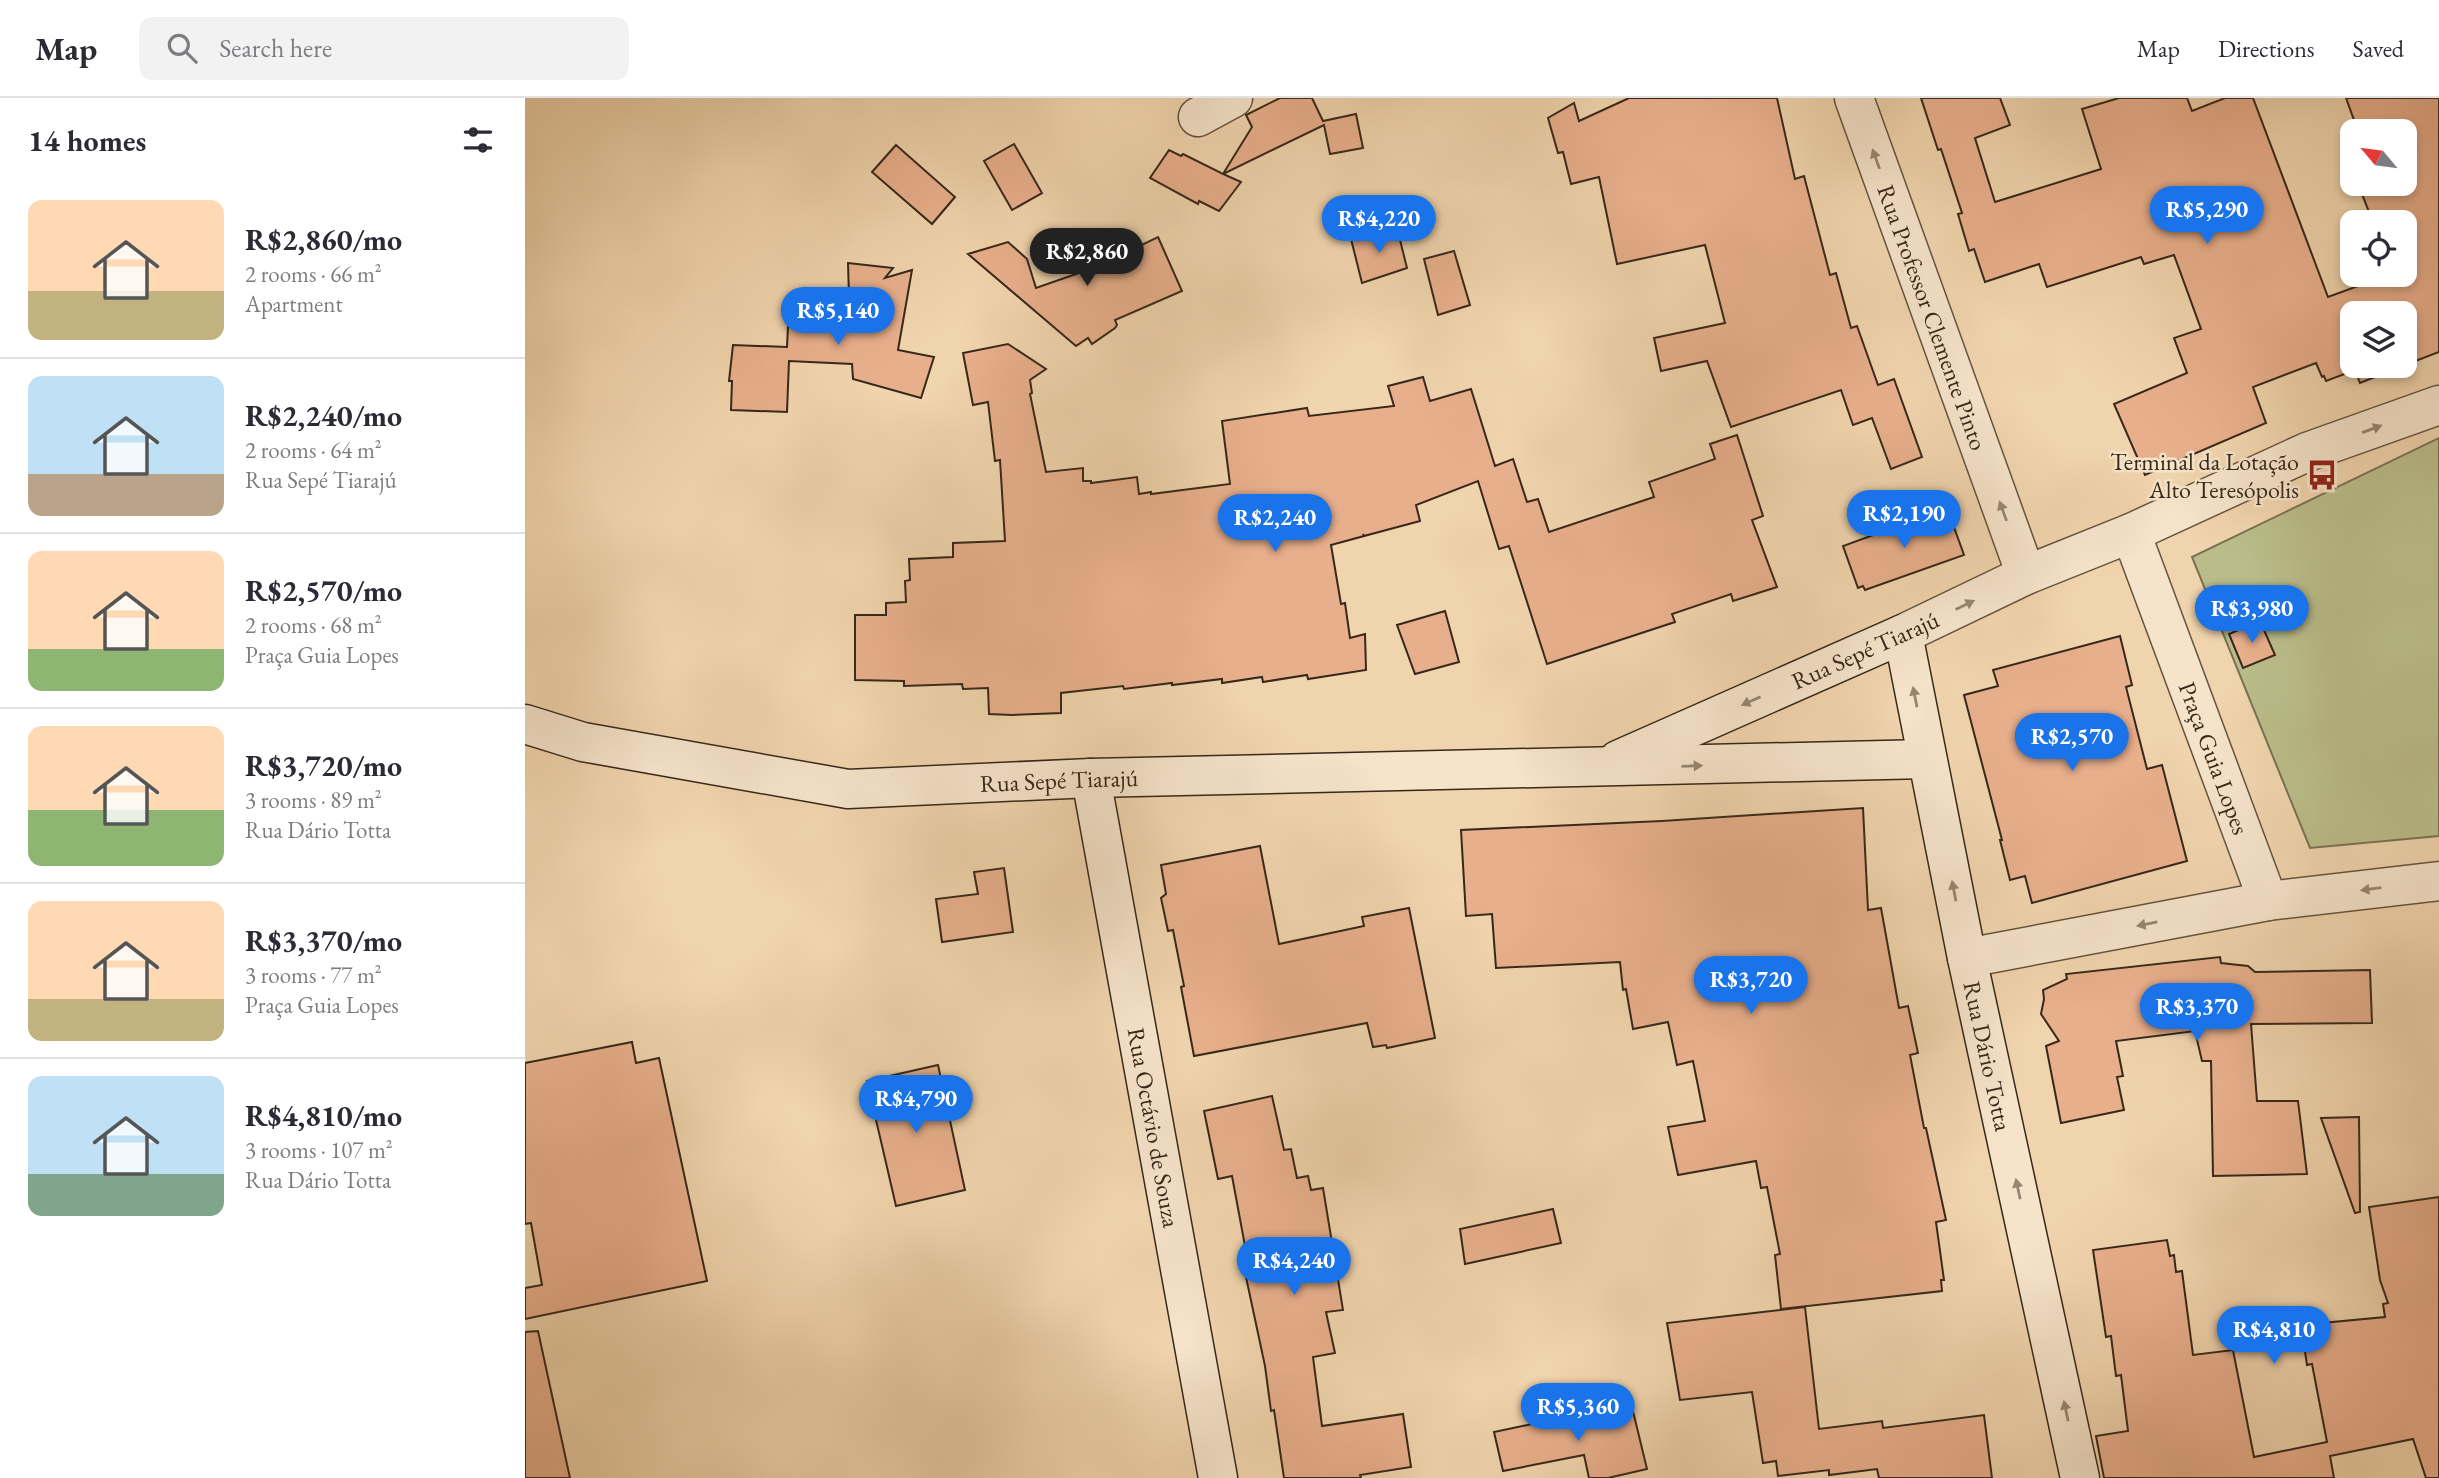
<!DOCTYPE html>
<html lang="en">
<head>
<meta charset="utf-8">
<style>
  :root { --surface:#fff; --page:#f2f2f3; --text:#2b2b33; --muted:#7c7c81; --line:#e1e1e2; --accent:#1a73e8 }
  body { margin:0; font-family:"EB Garamond",serif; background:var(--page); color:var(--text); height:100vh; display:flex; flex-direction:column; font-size:26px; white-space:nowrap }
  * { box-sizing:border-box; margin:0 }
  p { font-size:23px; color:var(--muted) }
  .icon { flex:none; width:38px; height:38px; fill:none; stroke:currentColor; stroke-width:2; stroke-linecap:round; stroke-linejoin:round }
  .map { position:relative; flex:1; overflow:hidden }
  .panel { display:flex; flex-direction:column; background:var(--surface); width:525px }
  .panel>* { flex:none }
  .needle { width:46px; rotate:299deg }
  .fabs { position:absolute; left:1815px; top:21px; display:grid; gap:14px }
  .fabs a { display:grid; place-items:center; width:77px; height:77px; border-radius:14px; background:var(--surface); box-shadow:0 4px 10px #0003; font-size:35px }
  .price { position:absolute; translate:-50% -60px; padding:0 16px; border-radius:24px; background:var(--accent); color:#fff; font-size:23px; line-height:46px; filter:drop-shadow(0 2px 4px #0008) }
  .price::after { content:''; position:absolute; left:50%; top:42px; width:21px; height:16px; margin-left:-10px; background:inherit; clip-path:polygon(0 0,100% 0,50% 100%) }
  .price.on { background:#222; color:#fff }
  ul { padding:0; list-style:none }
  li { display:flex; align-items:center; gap:21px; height:175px; padding:0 28px }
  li+li { border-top:2px solid var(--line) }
  li span { display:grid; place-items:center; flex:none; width:196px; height:140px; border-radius:14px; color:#555 }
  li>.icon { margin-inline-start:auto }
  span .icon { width:84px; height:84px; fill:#fffc; stroke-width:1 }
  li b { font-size:30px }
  h2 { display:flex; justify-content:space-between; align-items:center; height:84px; padding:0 28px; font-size:30px }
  header { display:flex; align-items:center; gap:42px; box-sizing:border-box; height:98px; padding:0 35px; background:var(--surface); border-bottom:2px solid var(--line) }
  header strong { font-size:33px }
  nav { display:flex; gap:38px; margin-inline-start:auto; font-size:24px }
  .search { width:490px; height:63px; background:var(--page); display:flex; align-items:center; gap:18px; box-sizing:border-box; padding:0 24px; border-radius:14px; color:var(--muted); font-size:26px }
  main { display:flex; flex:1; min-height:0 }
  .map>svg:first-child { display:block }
  .green { fill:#babd8a; stroke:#787252; stroke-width:2 }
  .building { fill:#e8af8c; stroke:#372819; stroke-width:2 }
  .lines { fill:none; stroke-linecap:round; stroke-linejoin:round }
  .street-casing { stroke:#65533e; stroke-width:41 }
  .secondary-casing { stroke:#372819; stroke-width:41 }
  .street { stroke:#f5e3ca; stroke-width:38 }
  .secondary { stroke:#f5e3ca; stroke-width:38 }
  .oneway { fill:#968672 }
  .labels { text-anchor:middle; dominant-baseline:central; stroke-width:5; stroke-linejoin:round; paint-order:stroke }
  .street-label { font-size:24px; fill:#372819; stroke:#f5e3ca }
  .poi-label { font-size:24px; fill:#372819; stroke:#f5e3ca; text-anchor:end }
</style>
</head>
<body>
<header>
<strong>Map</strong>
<div class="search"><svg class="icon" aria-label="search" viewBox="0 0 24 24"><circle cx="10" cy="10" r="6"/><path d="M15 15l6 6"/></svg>Search here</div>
<nav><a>Map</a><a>Directions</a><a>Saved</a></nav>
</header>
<main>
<section class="panel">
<h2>14 homes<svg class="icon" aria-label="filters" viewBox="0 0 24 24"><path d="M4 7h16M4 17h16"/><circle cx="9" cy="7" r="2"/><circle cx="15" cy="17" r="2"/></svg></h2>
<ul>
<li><span style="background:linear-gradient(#ffd9b3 65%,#c2b280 0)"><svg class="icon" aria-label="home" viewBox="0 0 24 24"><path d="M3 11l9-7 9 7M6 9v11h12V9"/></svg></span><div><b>R$2,860/mo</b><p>2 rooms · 66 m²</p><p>Apartment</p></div></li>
<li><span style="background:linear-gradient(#bfe0f5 70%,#b9a48a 0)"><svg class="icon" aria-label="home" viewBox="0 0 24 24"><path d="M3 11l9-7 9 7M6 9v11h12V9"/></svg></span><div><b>R$2,240/mo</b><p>2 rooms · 64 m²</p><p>Rua Sepé Tiarajú</p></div></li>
<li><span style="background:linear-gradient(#ffd9b3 70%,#8fb573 0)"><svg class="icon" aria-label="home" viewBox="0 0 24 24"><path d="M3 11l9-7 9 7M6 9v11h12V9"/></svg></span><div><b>R$2,570/mo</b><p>2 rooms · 68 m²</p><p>Praça Guia Lopes</p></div></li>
<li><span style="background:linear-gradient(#ffd9b3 60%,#8fb573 0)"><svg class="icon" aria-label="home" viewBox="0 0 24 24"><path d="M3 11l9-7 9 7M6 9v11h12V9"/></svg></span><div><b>R$3,720/mo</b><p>3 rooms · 89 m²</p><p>Rua Dário Totta</p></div></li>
<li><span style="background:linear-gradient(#ffd9b3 70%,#c2b280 0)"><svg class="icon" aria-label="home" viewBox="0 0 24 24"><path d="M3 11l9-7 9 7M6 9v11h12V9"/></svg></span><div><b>R$3,370/mo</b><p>3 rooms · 77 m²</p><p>Praça Guia Lopes</p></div></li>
<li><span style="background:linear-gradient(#bfe0f5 70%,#7fa58c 0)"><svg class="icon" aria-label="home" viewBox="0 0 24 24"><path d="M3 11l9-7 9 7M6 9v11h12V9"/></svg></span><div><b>R$4,810/mo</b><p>3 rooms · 107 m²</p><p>Rua Dário Totta</p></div></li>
</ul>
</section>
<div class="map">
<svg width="1914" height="1380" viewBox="0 0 1914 1380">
  <rect width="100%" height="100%" fill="#f0d4ad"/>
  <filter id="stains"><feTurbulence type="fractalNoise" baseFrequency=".00286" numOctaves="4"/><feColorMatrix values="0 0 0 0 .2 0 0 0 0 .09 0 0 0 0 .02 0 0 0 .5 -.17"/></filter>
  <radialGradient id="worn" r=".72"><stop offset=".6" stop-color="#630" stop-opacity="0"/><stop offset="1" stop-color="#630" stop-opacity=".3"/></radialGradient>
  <path class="green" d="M 1914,340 L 1914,738 L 1785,750 L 1667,459 Z"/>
  <g class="building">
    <path d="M 755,0 L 787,0 L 798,23 L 831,16 L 838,50 L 805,56 L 799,27 L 698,76 L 716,84 L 694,113 L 674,103 L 673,106 L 625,80 L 644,52 L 656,58 L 658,56 L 698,76 L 727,29 L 721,17 Z"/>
    <path d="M 1104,0 L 1252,0 L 1270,81 L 1279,78 L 1305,177 L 1311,175 L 1326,230 L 1332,228 L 1353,287 L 1369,281 L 1397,359 L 1366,371 L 1347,320 L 1328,327 L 1316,292 L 1206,329 L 1182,263 L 1136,273 L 1129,240 L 1200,225 L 1180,147 L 1092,166 L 1074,79 L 1046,86 L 1038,54 L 1033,55 L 1023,20 L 1049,5 L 1054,23 Z"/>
    <path d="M 1396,0 L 1475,0 L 1485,27 L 1450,40 L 1470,104 L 1576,71 L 1557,11 L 1594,0 L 1662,0 L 1667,13 L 1700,0 L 1728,0 L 1803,199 L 1863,177 L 1880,177 L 1880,124 L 1848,124 L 1833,86 L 1880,86 L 1880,33 L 1833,33 L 1821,0 L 1914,0 L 1914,254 L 1880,267 L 1880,215 L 1827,215 L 1827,268 L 1878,268 L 1835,285 L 1830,272 L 1801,283 L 1799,278 L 1797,279 L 1791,265 L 1728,289 L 1741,325 L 1620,377 L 1589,306 L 1662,275 L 1649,240 L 1676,231 L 1649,157 L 1619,166 L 1616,159 L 1522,189 L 1514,166 L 1460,184 L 1449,151 L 1444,153 L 1433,116 L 1437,115 L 1416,51 L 1413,52 Z"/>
    <path d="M 489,46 L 517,95 L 487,112 L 459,63 Z"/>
    <path d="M 371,47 L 430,99 L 407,126 L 347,74 Z"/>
    <path d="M 872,130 L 882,170 L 837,185 L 826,141 Z"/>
    <path d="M 633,139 L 657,193 L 590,222 L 592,227 L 590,230 L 567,246 L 563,240 L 551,248 L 443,156 L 483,144 L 502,161 L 511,190 L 571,169 Z"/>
    <path d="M 929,153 L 945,207 L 913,217 L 899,161 Z"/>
    <path d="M 323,165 L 368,170 L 360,180 L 387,172 L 373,252 L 409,259 L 396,300 L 328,281 L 327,266 L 264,263 L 262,314 L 206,312 L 207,283 L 204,283 L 208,247 L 262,249 L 263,228 L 325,233 Z"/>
    <path d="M 483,246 L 521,271 L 505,282 L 507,295 L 505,296 L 521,374 L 558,370 L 558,383 L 566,383 L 566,385 L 612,379 L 614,396 L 626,394 L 626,396 L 705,386 L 697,323 L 782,310 L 784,318 L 869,308 L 863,288 L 898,279 L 905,303 L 946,291 L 970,368 L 988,361 L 1002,404 L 1013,401 L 1024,434 L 1129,399 L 1124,384 L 1190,361 L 1185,346 L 1212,337 L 1238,418 L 1227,422 L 1252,489 L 1208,503 L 1206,496 L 1147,516 L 1150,524 L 1022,566 L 984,448 L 974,451 L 953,383 L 891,407 L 895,423 L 839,438 L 838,436 L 839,438 L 806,447 L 816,506 L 820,505 L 825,540 L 840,536 L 841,572 L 783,581 L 782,577 L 738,584 L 737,579 L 697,585 L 697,581 L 647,587 L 647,585 L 599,591 L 598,588 L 536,595 L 536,615 L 487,617 L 464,616 L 463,590 L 438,591 L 437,586 L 379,588 L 379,583 L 330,582 L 330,517 L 361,517 L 361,505 L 381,504 L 380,483 L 385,482 L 384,461 L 428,459 L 428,445 L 480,443 L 475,362 L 470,363 L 463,304 L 448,307 L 438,255 Z"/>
    <path d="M 1422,410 L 1439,457 L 1340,492 L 1338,488 L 1333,490 L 1318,448 Z"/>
    <path d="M 920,513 L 934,564 L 890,576 L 872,527 Z"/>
    <path d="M 1735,523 L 1750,557 L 1718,570 L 1704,536 Z"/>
    <path d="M 1595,538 L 1607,587 L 1601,589 L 1622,671 L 1637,667 L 1662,763 L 1507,805 L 1500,778 L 1485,782 L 1475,742 L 1477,742 L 1439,597 L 1473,588 L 1468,572 Z"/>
    <path d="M 1338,710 L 1343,812 L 1356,810 L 1374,910 L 1383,908 L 1393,955 L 1385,957 L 1399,1030 L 1401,1030 L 1421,1122 L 1411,1124 L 1419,1182 L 1416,1182 L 1417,1193 L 1256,1211 L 1250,1157 L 1255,1156 L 1242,1089 L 1236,1090 L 1231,1063 L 1153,1077 L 1143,1029 L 1180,1023 L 1168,963 L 1152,967 L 1143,924 L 1108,931 L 1101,891 L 1098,892 L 1095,864 L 971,870 L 967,816 L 941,818 L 936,732 L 1137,723 Z"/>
    <path d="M 735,748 L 754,846 L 839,828 L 837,819 L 884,810 L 910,940 L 862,950 L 861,947 L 848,949 L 842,925 L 669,958 L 656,889 L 659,888 L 648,832 L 643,833 L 636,800 L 641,796 L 636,767 Z"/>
    <path d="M 479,770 L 488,834 L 417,844 L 411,801 L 453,796 L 449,774 Z"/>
    <path d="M 1695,859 L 1696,865 L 1723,868 L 1730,874 L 1845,872 L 1847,925 L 1726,926 L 1732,1003 L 1773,1003 L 1782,1076 L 1688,1078 L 1686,963 L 1677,963 L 1670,933 L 1591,943 L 1598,978 L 1592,979 L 1599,1012 L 1536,1025 L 1521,948 L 1534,943 L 1516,916 L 1519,901 L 1518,892 L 1542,881 L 1541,876 Z"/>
    <path d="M 107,944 L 111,965 L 134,960 L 182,1183 L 0,1221 L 0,1190 L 17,1187 L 6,1125 L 0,1126 L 0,965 Z"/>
    <path d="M 413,967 L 440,1092 L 371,1108 L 342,983 Z"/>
    <path d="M 747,998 L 759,1052 L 766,1051 L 772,1080 L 783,1078 L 786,1092 L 798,1090 L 818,1212 L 801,1214 L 810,1255 L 788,1259 L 797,1328 L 878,1316 L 886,1369 L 835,1377 L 836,1380 L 759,1380 L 749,1312 L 746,1313 L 740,1268 L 718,1165 L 723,1164 L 707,1078 L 693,1081 L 679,1013 Z"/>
    <path d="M 1834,1019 L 1835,1114 L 1830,1115 L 1796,1020 Z"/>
    <path d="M 1914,1099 L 1914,1380 L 1901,1380 L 1888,1341 L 1805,1358 L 1809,1380 L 1579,1380 L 1571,1338 L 1603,1333 L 1596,1277 L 1591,1278 L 1586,1238 L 1581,1239 L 1568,1152 L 1642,1142 L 1645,1158 L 1649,1157 L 1651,1174 L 1657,1173 L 1668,1257 L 1708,1252 L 1729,1359 L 1802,1344 L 1787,1266 L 1782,1267 L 1776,1227 L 1860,1219 L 1858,1206 L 1863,1205 L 1855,1182 L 1844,1109 Z"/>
    <path d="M 1028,1111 L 1036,1145 L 940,1166 L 935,1131 Z"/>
    <path d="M 1280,1209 L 1294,1331 L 1357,1323 L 1358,1330 L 1459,1317 L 1467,1380 L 1354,1380 L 1352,1371 L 1304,1377 L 1304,1372 L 1253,1378 L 1251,1363 L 1238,1365 L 1227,1294 L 1155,1302 L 1142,1225 Z"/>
    <path d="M 13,1233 L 45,1380 L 0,1380 L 0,1234 Z"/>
    <path d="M 1106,1305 L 1122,1371 L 1083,1380 L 1064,1380 L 1059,1357 L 978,1373 L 969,1334 Z"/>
  </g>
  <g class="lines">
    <g class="street-casing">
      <g id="street">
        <path id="s1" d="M 1329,0 L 1501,477"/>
        <path d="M 673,19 L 708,0"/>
        <path id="s2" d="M 1606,435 L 1743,803"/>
        <path d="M 1378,536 L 1501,477 L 1606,435 L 1782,354 L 1914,307"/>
        <path d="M 1442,860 L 1743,803 L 1914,783"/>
      </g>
    </g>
    <g class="secondary-casing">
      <g id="secondary">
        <path id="s3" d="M 0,626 L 58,644 L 323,691 L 566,680 L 1402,661"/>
        <path id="s4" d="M 1093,662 L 1378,536 L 1442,860 L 1555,1380"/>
        <path id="s5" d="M 566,680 L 693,1380"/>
      </g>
    </g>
    <use href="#street" class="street"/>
    <use href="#secondary" class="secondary"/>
  </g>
  <defs><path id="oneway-solid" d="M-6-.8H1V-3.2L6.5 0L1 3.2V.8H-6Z" transform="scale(1.75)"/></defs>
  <g class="oneway">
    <use href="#oneway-solid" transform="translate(1351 61) rotate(-110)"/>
    <use href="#oneway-solid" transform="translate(1847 331) rotate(-20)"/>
    <use href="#oneway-solid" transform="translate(1478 413) rotate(-110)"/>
    <use href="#oneway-solid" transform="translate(1440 507) rotate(-26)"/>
    <use href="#oneway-solid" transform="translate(1390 599) rotate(-101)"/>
    <use href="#oneway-solid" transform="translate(1226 603) rotate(156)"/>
    <use href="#oneway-solid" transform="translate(1167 668) rotate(-2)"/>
    <use href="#oneway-solid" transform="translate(1846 791) rotate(173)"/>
    <use href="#oneway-solid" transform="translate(1429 793) rotate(-101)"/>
    <use href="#oneway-solid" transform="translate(1622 826) rotate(169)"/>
    <use href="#oneway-solid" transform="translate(1493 1091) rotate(-102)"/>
    <use href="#oneway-solid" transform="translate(1541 1313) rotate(-102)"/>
  </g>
  <defs>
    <g id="bus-bare" transform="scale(2.415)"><path d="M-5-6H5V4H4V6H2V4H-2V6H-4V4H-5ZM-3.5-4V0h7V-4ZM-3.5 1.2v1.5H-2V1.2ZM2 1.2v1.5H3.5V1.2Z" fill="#8f2418" stroke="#f5e3ca" stroke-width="2.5" paint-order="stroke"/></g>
  </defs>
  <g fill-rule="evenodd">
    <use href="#bus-bare" x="1797" y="377"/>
  </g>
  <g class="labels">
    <g class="street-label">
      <text stroke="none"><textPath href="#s1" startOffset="233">Rua Professor Clemente Pinto</textPath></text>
      <text transform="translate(1340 552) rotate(-24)">Rua Sepé Tiarajú</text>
      <text stroke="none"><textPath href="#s2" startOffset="240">Praça Guia Lopes</textPath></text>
      <text stroke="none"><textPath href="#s3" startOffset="541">Rua Sepé Tiarajú</textPath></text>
      <text stroke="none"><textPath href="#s4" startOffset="742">Rua Dário Totta</textPath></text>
      <text stroke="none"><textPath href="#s5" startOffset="355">Rua Octávio de Souza</textPath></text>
    </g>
    <g class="poi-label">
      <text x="1774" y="363">Terminal da Lotação<tspan x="1774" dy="28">Alto Teresópolis</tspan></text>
    </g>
  </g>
  <rect width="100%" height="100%" filter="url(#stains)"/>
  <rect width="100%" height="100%" fill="url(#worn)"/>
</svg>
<div class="fabs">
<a><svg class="needle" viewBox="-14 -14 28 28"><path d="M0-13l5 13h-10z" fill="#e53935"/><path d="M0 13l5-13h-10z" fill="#7c7c81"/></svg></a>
<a><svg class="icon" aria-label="locate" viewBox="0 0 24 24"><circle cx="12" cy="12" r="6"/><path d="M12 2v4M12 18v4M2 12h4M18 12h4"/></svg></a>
<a><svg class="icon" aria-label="layers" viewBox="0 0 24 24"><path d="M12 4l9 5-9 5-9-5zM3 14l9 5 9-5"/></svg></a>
</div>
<b class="price" style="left:1682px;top:148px">R$5,290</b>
<b class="price" style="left:854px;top:157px">R$4,220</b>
<b class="price on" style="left:562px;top:190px">R$2,860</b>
<b class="price" style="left:313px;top:249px">R$5,140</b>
<b class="price" style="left:1379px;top:452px">R$2,190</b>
<b class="price" style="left:750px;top:456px">R$2,240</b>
<b class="price" style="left:1727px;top:547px">R$3,980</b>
<b class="price" style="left:1547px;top:675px">R$2,570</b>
<b class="price" style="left:1226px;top:918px">R$3,720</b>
<b class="price" style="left:1672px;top:945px">R$3,370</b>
<b class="price" style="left:391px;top:1037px">R$4,790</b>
<b class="price" style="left:769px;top:1199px">R$4,240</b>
<b class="price" style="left:1749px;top:1268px">R$4,810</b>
<b class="price" style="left:1053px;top:1345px">R$5,360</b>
</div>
</main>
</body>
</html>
